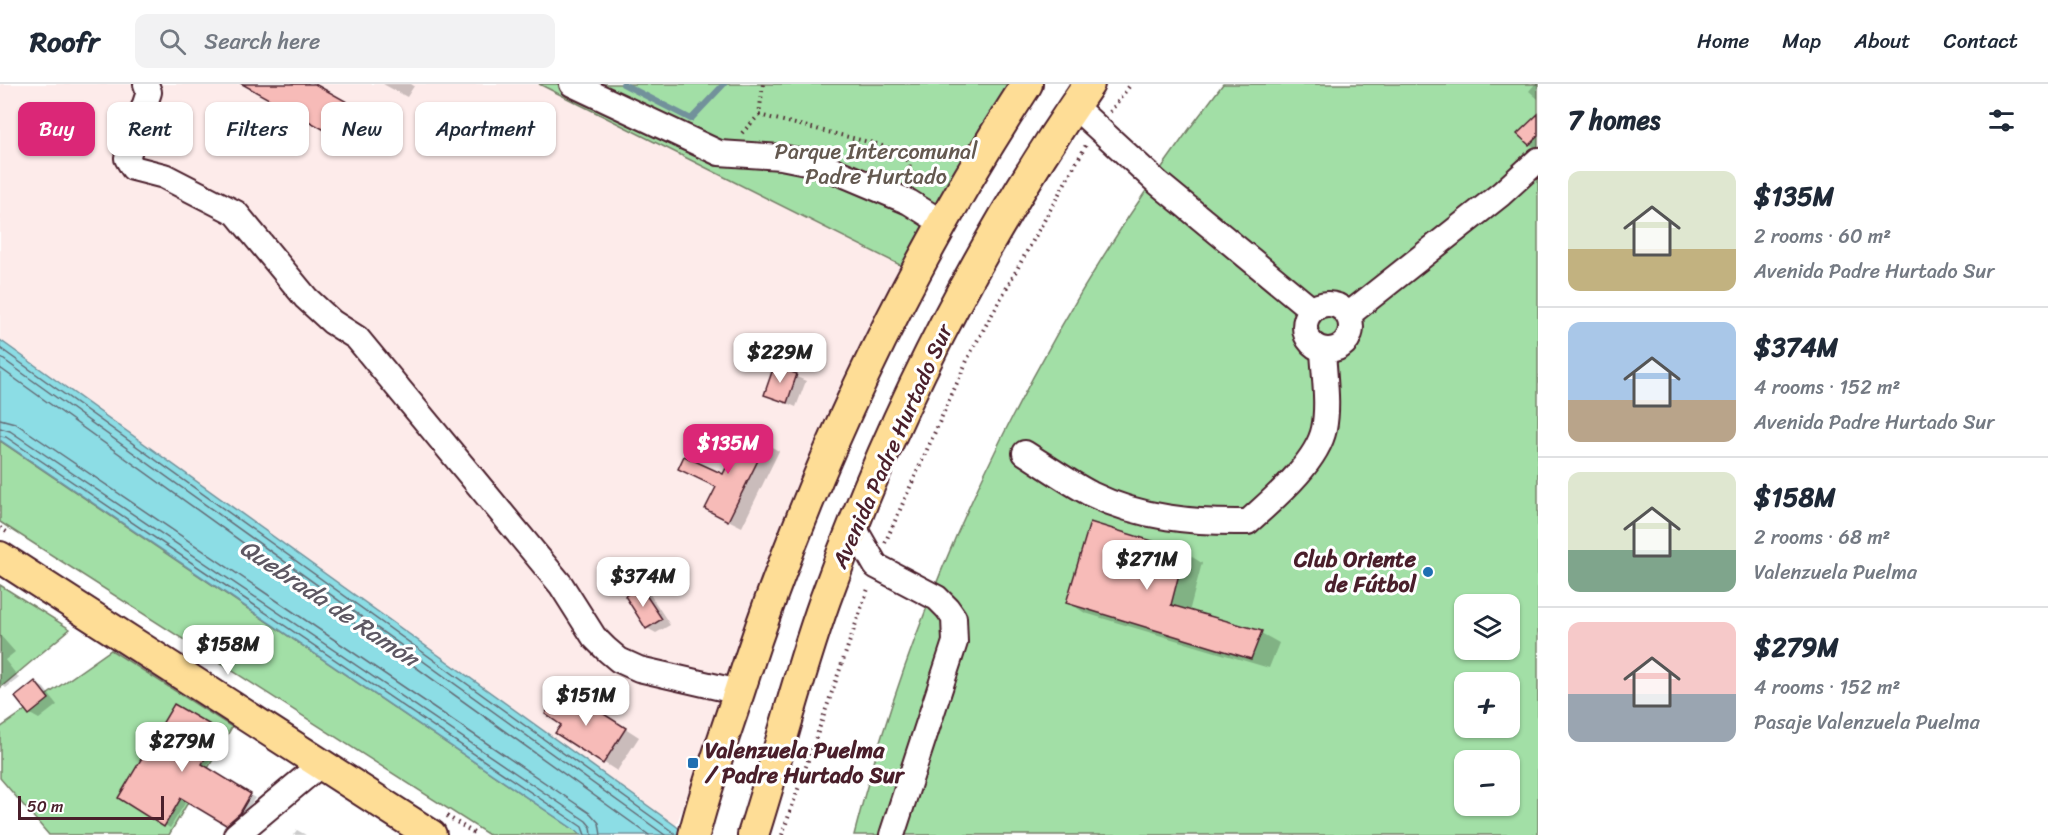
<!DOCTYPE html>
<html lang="en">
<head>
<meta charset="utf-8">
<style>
  :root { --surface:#fff; --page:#f2f2f3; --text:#1f2937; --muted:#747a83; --line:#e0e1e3; --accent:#db2777 }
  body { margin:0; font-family:Sriracha,sans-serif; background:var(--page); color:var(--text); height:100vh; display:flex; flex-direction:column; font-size:22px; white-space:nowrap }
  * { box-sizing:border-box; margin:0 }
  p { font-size:20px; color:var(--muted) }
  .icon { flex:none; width:33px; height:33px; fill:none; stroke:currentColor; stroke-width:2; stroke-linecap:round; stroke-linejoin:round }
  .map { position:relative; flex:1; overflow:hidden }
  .drawer { display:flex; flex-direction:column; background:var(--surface); width:510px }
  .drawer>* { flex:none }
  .banner { position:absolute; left:18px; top:18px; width:570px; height:54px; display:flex; gap:12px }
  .controls { position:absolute; left:1454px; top:510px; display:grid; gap:12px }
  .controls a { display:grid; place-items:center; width:66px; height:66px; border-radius:12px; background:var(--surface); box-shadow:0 2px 4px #0004; font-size:30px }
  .scale { position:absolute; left:18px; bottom:15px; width:146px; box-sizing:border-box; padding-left:6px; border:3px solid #4a1f2b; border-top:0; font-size:16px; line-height:21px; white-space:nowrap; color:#4a1f2b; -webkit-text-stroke:4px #fff; paint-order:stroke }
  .price { position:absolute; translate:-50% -51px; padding:0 14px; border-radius:12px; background:#fff; color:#222; font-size:20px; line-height:39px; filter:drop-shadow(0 2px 3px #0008) }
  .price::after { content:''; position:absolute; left:50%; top:36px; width:18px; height:14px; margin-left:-9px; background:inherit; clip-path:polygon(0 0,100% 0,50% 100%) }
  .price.active { background:var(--accent); color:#fff }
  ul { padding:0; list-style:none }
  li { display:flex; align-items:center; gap:18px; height:150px; padding:0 30px }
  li+li { border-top:2px solid var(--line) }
  li span { display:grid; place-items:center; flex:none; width:168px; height:120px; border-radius:12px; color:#555 }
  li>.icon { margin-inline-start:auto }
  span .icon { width:72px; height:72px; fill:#fffc; stroke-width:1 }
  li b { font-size:26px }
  h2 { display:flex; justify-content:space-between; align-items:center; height:72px; padding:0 30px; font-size:26px }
  .chip { padding:0 21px; border-radius:12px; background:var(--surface); box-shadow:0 2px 4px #0004; font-size:21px; line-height:54px }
  .chip.active { background:var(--accent); color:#fff }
  header { display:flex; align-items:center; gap:36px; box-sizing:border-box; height:84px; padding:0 30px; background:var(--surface); border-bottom:2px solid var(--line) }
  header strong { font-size:28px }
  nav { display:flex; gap:33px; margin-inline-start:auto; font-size:21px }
  .search { width:420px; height:54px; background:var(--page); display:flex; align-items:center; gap:15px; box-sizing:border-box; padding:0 21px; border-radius:12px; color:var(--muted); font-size:22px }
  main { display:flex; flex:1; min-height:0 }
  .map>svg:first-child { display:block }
  .built { fill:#fdebea }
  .green { fill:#a2dfa6; stroke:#767f68; stroke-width:1.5; fill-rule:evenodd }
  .water { fill:#8cdde5; stroke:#72919b; stroke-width:1.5 }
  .shadow { fill:#0003 }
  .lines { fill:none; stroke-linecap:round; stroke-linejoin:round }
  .shore { stroke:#646b75; stroke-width:1.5 }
  .stream { stroke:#72919b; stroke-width:6 }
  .building { fill:#f7bbb8; stroke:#4a1f2b; stroke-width:1.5 }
  .minor-casing { stroke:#4a1f2b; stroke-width:28 }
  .major-casing { stroke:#4a1f2b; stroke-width:34 }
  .path { stroke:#4a1f2b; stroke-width:4; stroke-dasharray:1.5 4.5; stroke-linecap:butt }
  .minor { stroke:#fff; stroke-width:24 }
  .major { stroke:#fedd96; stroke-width:30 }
  .poi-dot { fill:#1f6fb2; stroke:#fff; stroke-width:2 }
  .labels { text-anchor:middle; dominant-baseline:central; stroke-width:6; stroke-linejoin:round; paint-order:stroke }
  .park-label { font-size:22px; fill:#645950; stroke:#fff }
  .street-label { font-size:22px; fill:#4a1f2b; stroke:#fff }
  .poi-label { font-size:22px; font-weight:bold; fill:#4a1f2b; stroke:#fff; text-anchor:end }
  .water-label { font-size:24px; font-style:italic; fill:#5e5863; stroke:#fff }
</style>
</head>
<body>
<header>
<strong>Roofr</strong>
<div class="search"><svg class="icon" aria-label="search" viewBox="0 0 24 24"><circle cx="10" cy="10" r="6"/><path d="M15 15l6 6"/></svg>Search here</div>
<nav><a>Home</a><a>Map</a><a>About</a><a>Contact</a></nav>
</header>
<main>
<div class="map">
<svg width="1538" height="751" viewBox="0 0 1538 751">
  <rect width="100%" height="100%" fill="#fff"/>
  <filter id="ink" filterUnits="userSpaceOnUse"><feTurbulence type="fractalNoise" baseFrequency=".0167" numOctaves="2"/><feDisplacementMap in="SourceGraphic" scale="12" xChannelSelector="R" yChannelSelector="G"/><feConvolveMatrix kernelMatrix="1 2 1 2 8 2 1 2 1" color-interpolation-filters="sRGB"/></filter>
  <g filter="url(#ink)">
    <path class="built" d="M 0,0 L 539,0 L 906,184 L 772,480 L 676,742 L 0,256 Z"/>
    <g class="green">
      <path d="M 539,0 L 1019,0 L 906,184 Z"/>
      <path d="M 1223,0 L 1538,0 L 1538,751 L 854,751 C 923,479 1052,222 1223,0 ZM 1464,520 L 1509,520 L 1509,566 L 1464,566 ZM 1464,598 L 1509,598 L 1509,644 L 1464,644 ZM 1464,676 L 1509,676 L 1509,722 L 1464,722 Z"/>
      <path d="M 0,357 L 582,751 L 489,751 L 0,438 Z"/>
      <path d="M 0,501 L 70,545 L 0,604 Z"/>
      <path d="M 111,566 L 232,643 L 169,751 L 49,751 L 0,694 L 0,644 Z"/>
    </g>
    <path class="water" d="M 0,256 L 676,742 L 686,751 L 582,751 L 0,356 Z"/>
    <g class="shadow">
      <path d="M 245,0 L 312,0 L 377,37 L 362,65 Z"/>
      <path d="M 383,0 L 411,0 L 414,2 L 407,13 Z"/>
      <path d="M 1535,0 L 1538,0 L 1538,15 L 1529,7 Z"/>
      <path d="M 1538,32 L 1538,65 L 1529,60 Z"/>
      <path d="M 775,284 L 806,297 L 796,323 L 766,310 Z"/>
      <path d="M 766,360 L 779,367 L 742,443 L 720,432 L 718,404 L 693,392 L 723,392 Z"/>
      <path d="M 1184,468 L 1202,479 L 1189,528 L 1261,549 L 1279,559 L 1269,584 L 1085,529 L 1068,518 Z"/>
      <path d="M 640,504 L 649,509 L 670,541 L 656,549 L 647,544 Z"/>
      <path d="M 0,551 L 15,568 L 5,576 L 19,594 L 6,604 L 0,600 Z"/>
      <path d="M 35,599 L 44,604 L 57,621 L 39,635 L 30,630 Z"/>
      <path d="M 175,622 L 225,651 L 206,684 L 255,714 L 238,738 L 187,716 L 170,744 L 120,713 Z"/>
      <path d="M 591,622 L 639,653 L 617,687 L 557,649 Z"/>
      <path d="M 297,746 L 306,751 L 307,751 L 293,751 Z"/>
    </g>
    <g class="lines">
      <g class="shore">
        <path d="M 0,264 L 677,751"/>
        <path d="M 0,273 L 665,751"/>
        <path d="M 0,284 L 649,751"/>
        <path d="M 0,335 L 15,339 L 591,730 L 599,739 L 601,751"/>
        <path d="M 0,344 L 10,347 L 586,737 L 591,743 L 592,751"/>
        <path d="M 0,352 L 6,353 L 582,743 L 585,751"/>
      </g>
      <path class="stream" d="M 623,0 L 691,35 L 724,0"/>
    </g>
    <g class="building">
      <path d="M 242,0 L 315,0 L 365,28 L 348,59 Z"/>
      <path d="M 1538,30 L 1538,52 L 1529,61 L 1517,50 Z"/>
      <path d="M 774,282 L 797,290 L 787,319 L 764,311 Z"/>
      <path d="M 744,347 L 767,358 L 728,437 L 705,425 L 716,403 L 678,385 L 684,372 L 723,390 Z"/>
      <path d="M 1090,438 L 1185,467 L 1171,521 L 1262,547 L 1251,575 L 1066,519 Z"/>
      <path d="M 640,502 L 662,535 L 646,545 L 625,512 Z"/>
      <path d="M 35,597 L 49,615 L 29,631 L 15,613 Z"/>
      <path d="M 557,611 L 572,621 L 577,613 L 626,644 L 603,680 L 555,649 L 561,641 L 545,630 Z"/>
      <path d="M 174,620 L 221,647 L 202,680 L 251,710 L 240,729 L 226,741 L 181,714 L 164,743 L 118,714 Z"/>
    </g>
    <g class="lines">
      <g class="minor-casing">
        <g id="minor">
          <path d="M 146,0 L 149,8 L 127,74 L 133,84 L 164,92 L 236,129 L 306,214 L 332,238 L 357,254 L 561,501 L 594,553 L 606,565 L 619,576 L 639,585 L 739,608"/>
          <path d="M 572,0 L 719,69 L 781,73 L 821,81 L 909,118 L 936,135 L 937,147"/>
          <path d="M 1074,22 L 1158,99 L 1312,226"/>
          <circle cx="1328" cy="243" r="23"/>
          <path d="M 1348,231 L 1501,110 L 1538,76"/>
          <path d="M 1025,369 C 1047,383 1068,398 1091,410 C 1140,434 1194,439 1248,438 C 1272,416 1317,379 1324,345 C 1329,320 1324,291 1323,266"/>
          <path d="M 853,442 L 876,482 L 937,514 L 947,524 L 954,534 L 955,558 L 892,751"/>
          <path d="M 236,751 L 321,680"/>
        </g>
      </g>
      <g class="major-casing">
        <g id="major">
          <path d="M 0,473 L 431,751"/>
          <path d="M 694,751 C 706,703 723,656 739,608 C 808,392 903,190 1027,0"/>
          <path d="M 753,751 C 778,673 797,594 825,516 C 890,335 979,159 1089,0"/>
        </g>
      </g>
      <g class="path">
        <path d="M 1110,28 L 1131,0"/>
        <path d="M 759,31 L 877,60 L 901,69 L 909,78 L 912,97"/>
        <path d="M 742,49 L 759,31 L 763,0"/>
        <path d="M 0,444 L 10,450"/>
        <path d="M 885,459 L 970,270 L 1086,61"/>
        <path d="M 447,732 L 477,751"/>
        <path d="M 782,751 L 869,502"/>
      </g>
      <use href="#minor" class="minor"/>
      <use href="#major" class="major"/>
    </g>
  </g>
  <g class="poi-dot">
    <circle cx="1428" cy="488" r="6"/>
    <rect x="687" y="673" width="12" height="12" rx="3"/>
  </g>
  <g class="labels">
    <g class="park-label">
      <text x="876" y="67">Parque Intercomunal<tspan x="876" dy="25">Padre Hurtado</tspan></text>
    </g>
    <g class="street-label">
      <text transform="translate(892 362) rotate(-66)">Avenida Padre Hurtado Sur</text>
    </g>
    <g class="poi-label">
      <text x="1416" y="475">Club Oriente<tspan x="1416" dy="25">de Fútbol</tspan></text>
      <text x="705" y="666" text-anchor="start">Valenzuela Puelma<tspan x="705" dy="25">/ Padre Hurtado Sur</tspan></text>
    </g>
    <g class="water-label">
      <text transform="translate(329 519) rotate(34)">Quebrada de Ramón</text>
    </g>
  </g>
</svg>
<div class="controls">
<a><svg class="icon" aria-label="layers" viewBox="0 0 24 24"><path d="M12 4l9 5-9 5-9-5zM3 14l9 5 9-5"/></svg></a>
<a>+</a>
<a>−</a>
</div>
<div class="scale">50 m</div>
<b class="price" style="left:780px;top:300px">$229M</b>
<b class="price active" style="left:728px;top:391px">$135M</b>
<b class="price" style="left:1147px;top:507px">$271M</b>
<b class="price" style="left:643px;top:524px">$374M</b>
<b class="price" style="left:228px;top:592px">$158M</b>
<b class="price" style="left:586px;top:643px">$151M</b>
<b class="price" style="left:182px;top:689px">$279M</b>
<div class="banner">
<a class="chip active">Buy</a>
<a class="chip">Rent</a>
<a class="chip">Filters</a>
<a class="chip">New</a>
<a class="chip">Apartment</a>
</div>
</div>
<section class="drawer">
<h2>7 homes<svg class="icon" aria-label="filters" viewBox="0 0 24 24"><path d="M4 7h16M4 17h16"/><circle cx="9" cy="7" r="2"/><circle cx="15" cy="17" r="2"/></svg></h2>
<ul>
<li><span style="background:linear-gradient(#dfe7d0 65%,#c2b280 0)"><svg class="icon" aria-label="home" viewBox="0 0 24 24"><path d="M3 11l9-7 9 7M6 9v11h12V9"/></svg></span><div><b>$135M</b><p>2 rooms · 60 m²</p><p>Avenida Padre Hurtado Sur</p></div></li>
<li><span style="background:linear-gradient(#a9c7e8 65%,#b9a48a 0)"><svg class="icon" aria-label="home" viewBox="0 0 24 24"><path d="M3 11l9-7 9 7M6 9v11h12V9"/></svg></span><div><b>$374M</b><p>4 rooms · 152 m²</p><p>Avenida Padre Hurtado Sur</p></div></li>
<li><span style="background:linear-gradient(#dfe7d0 65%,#7fa58c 0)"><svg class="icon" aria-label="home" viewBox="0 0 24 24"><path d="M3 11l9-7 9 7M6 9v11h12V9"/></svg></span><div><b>$158M</b><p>2 rooms · 68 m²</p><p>Valenzuela Puelma</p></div></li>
<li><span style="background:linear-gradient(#f6c9c9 60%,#9aa5b1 0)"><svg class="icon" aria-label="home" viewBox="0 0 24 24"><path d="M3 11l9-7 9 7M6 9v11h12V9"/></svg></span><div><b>$279M</b><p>4 rooms · 152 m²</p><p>Pasaje Valenzuela Puelma</p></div></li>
</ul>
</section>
</main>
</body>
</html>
